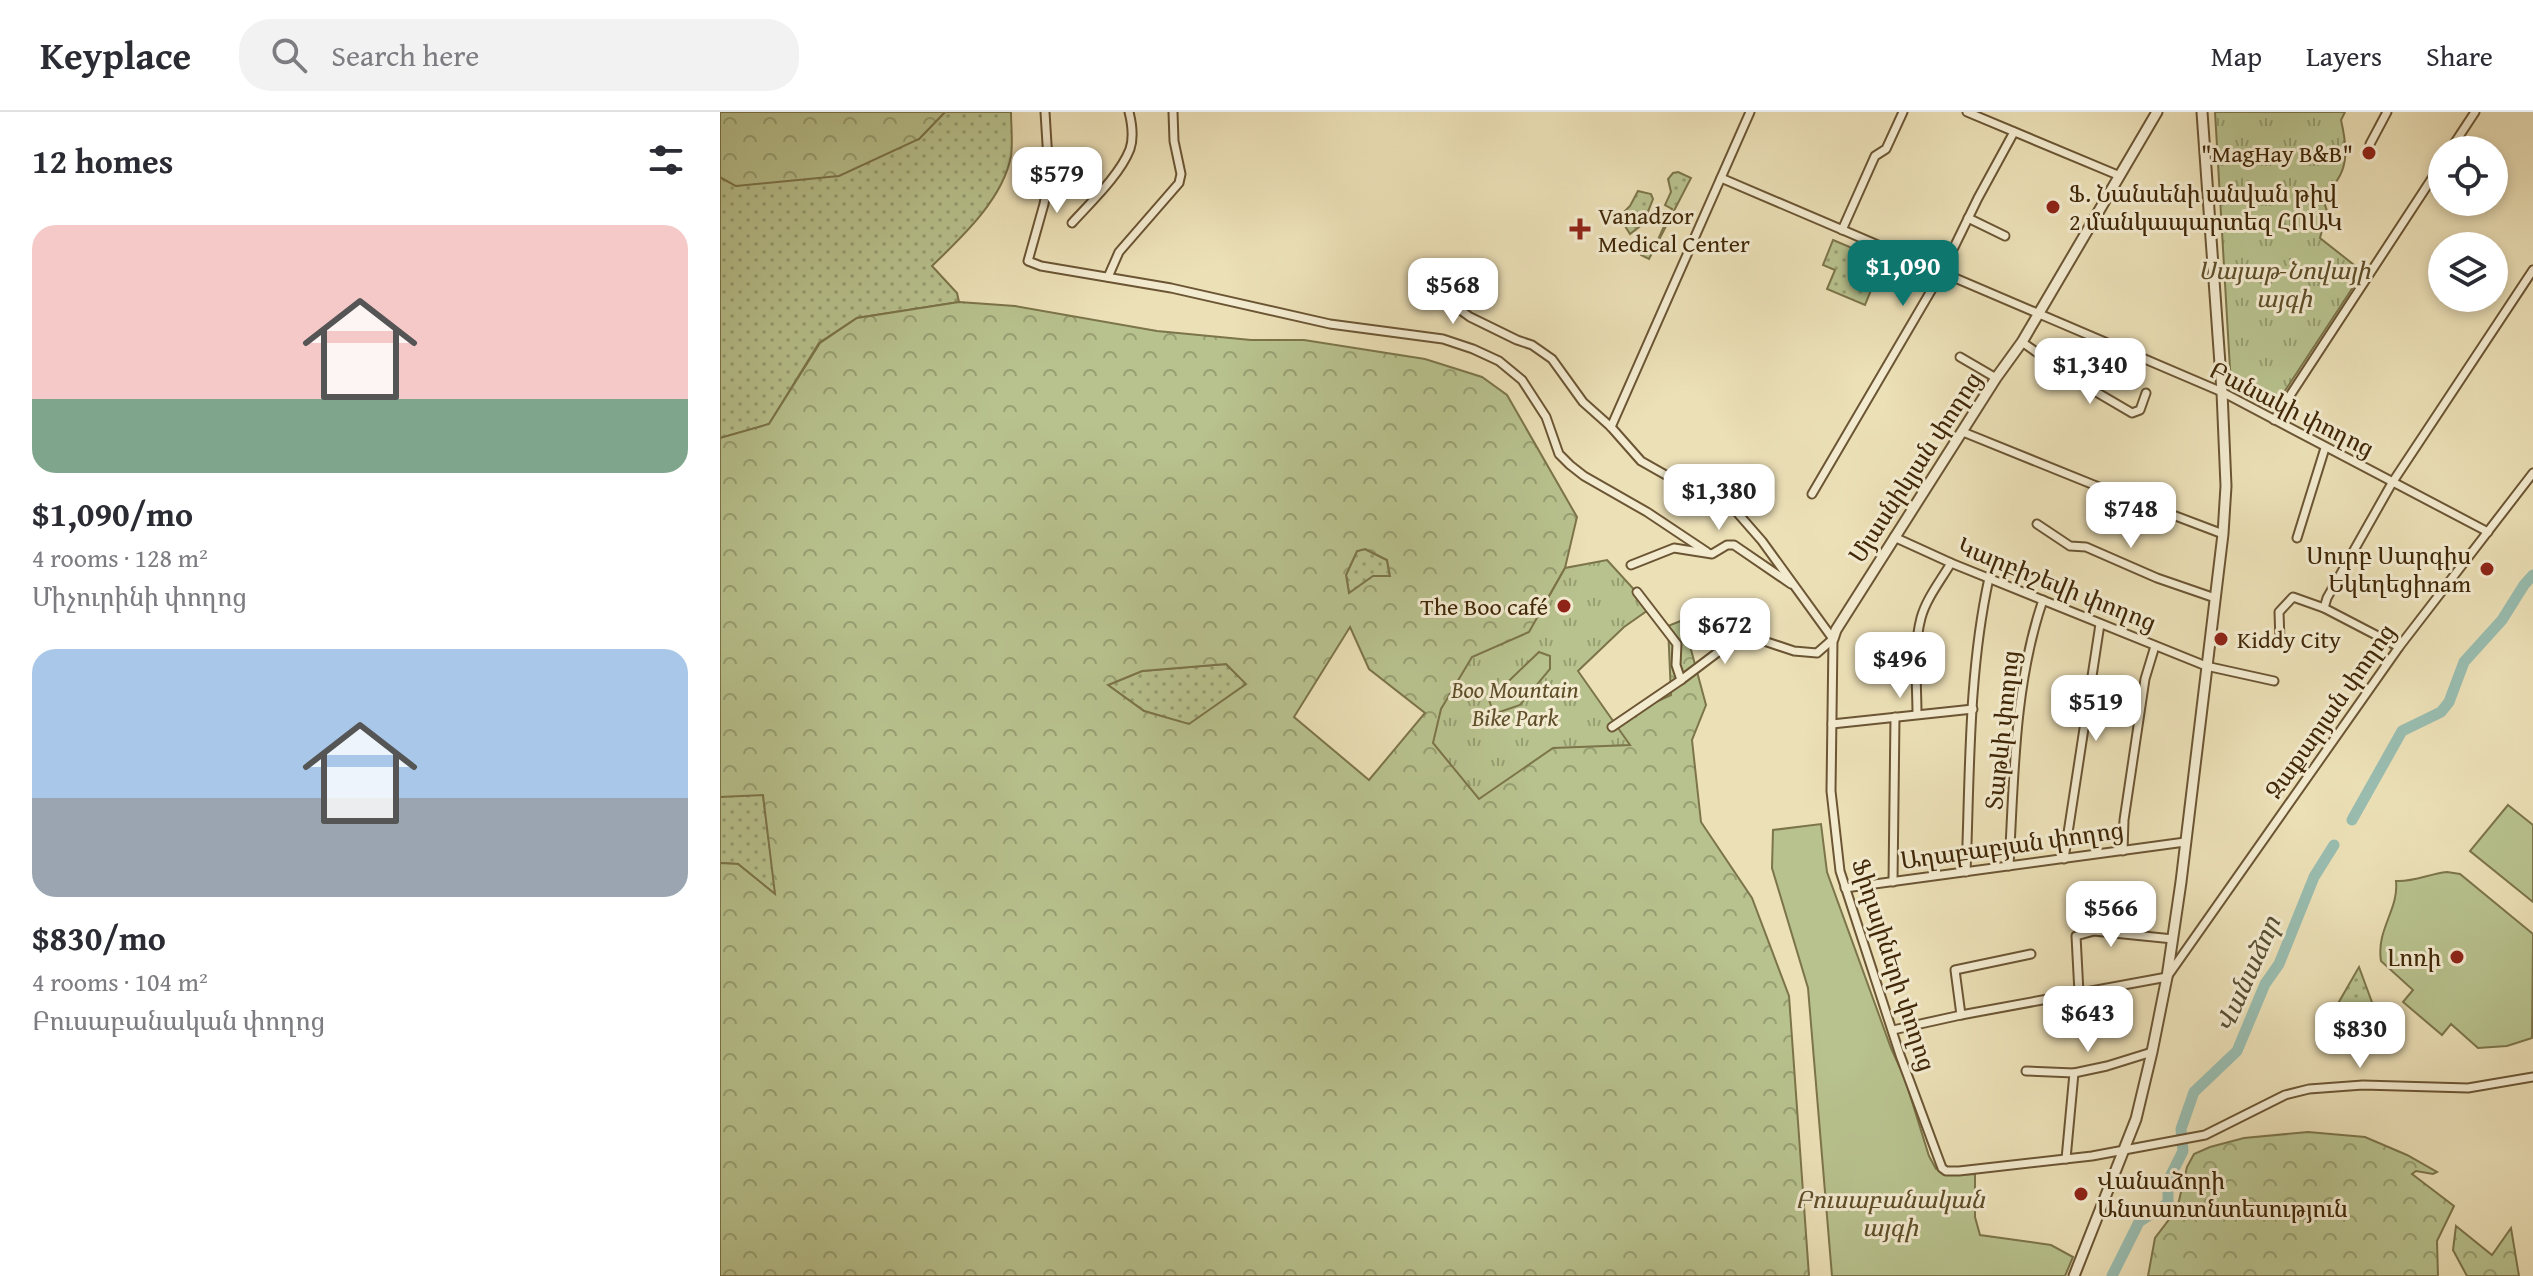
<!DOCTYPE html>
<html lang="en">
<head>
<meta charset="utf-8">
<style>
  :root { --surface:#fff; --page:#f2f2f3; --text:#2b2b33; --muted:#7c7c81; --line:#e1e1e2; --accent:#0f766e }
  body { margin:0; font-family:"Gentium Book Plus","Noto Serif Armenian",serif; background:var(--page); color:var(--text); height:100vh; display:flex; flex-direction:column; font-size:30px; white-space:nowrap }
  * { box-sizing:border-box; margin:0 }
  p { font-size:26px; color:var(--muted) }
  .icon { flex:none; width:44px; height:44px; fill:none; stroke:currentColor; stroke-width:2; stroke-linecap:round; stroke-linejoin:round }
  .map { position:relative; flex:1; overflow:hidden }
  .sheet { display:flex; flex-direction:column; background:var(--surface); width:720px }
  .sheet>* { flex:none }
  .buttons { position:absolute; left:1708px; top:24px; display:grid; gap:16px }
  .buttons a { display:grid; place-items:center; width:80px; height:80px; border-radius:50%; background:var(--surface); box-shadow:0 4px 12px #0003; font-size:40px }
  .price { position:absolute; translate:-50% -68px; padding:0 18px; border-radius:16px; background:#fff; color:#222; font-size:26px; line-height:52px; filter:drop-shadow(0 2px 4px #0008) }
  .price::after { content:''; position:absolute; left:50%; top:48px; width:24px; height:18px; margin-left:-12px; background:inherit; clip-path:polygon(0 0,100% 0,50% 100%) }
  .price.active { background:var(--accent); color:#fff }
  ul { padding:0; list-style:none }
  li { display:grid; align-content:center; gap:16px; height:424px; padding:0 32px }
  li span { display:grid; place-items:center; height:248px; border-radius:24px; color:#555 }
  li>.icon { margin-inline-start:auto }
  span .icon { width:144px; height:144px; fill:#fffc; stroke-width:1 }
  li b { font-size:34px }
  h2 { display:flex; justify-content:space-between; align-items:center; height:96px; padding:0 32px; font-size:34px }
  header { display:flex; align-items:center; gap:48px; box-sizing:border-box; height:112px; padding:0 40px; background:var(--surface); border-bottom:2px solid var(--line) }
  header strong { font-size:38px }
  nav { display:flex; gap:44px; margin-inline-start:auto; font-size:28px }
  .search { width:560px; height:72px; background:var(--page); display:flex; align-items:center; gap:20px; box-sizing:border-box; padding:0 28px; border-radius:32px; color:var(--muted); font-size:30px }
  main { display:flex; flex:1; min-height:0 }
  .map>svg:first-child { display:block }
  .grass { fill:url(#grass-dots); stroke:#7c744a; stroke-width:2 }
  .forest { fill:url(#forest-crowns); stroke:#7c744a; stroke-width:2; fill-rule:evenodd }
  .park { fill:url(#park-tufts); stroke:#7c744a; stroke-width:2 }
  .garden { fill:#b8c28e; stroke:#7c744a; stroke-width:2 }
  .lines { fill:none; stroke-linecap:round; stroke-linejoin:round }
  .river { stroke:#99bdb0; stroke-width:11 }
  .minor-casing { stroke:#6b5533; stroke-width:11 }
  .tertiary-casing { stroke:#6b5533; stroke-width:13 }
  .minor { stroke:#f3ebd0; stroke-width:7 }
  .tertiary { stroke:#f3ebd0; stroke-width:9 }
  .poi-dot { fill:#8f2418; stroke:#f3ebd0; stroke-width:3 }
  .labels { text-anchor:middle; dominant-baseline:central; stroke-width:6; stroke-linejoin:round; paint-order:stroke }
  .poi-label { font-size:24px; fill:#402707; stroke:#f3ebd0; text-anchor:end }
  .park-label { font-size:24px; font-style:italic; fill:#5e4e29; stroke:#f3ebd0 }
  .street-label { font-size:24px; fill:#402707; stroke:#f3ebd0 }
  .water-label { font-size:26px; font-style:italic; fill:#564c31; stroke:#f3ebd0 }
</style>
</head>
<body>
<header>
<strong>Keyplace</strong>
<div class="search"><svg class="icon" aria-label="search" viewBox="0 0 24 24"><circle cx="10" cy="10" r="6"/><path d="M15 15l6 6"/></svg>Search here</div>
<nav><a>Map</a><a>Layers</a><a>Share</a></nav>
</header>
<main>
<section class="sheet">
<h2>12 homes<svg class="icon" aria-label="filters" viewBox="0 0 24 24"><path d="M4 7h16M4 17h16"/><circle cx="9" cy="7" r="2"/><circle cx="15" cy="17" r="2"/></svg></h2>
<ul>
<li><span style="background:linear-gradient(#f6c9c9 70%,#7fa58c 0)"><svg class="icon" aria-label="home" viewBox="0 0 24 24"><path d="M3 11l9-7 9 7M6 9v11h12V9"/></svg></span><div><b>$1,090/mo</b><p>4 rooms · 128 m²</p><p>Միչուրինի փողոց</p></div></li>
<li><span style="background:linear-gradient(#a9c7e8 60%,#9aa5b1 0)"><svg class="icon" aria-label="home" viewBox="0 0 24 24"><path d="M3 11l9-7 9 7M6 9v11h12V9"/></svg></span><div><b>$830/mo</b><p>4 rooms · 104 m²</p><p>Բուսաբանական փողոց</p></div></li>
</ul>
</section>
<div class="map">
<svg width="1813" height="1164" viewBox="0 0 1813 1164">
  <defs>
    <pattern id="grass-dots" width="8" height="8" patternUnits="userSpaceOnUse" patternTransform="scale(2)"><rect width="8" height="8" fill="#b8c28e"/><path d="M2 2h.1M6 6h.1" fill="none" stroke="#979e72" stroke-width="1.8" stroke-linecap="round"/></pattern>
    <pattern id="forest-crowns" width="20" height="18" patternUnits="userSpaceOnUse" patternTransform="scale(2)"><rect width="20" height="18" fill="#b8c28e"/><path d="M2 6a3 3 0 1 1 6 0M12 15a3 3 0 1 1 6 0" fill="none" stroke="#979e72"/></pattern>
    <pattern id="park-tufts" width="24" height="20" patternUnits="userSpaceOnUse" patternTransform="scale(2)"><rect width="24" height="20" fill="#b8c28e"/><path d="M3 7l-1-3M5 7V3M7 7l1-3M15 17l-1-3M17 17v-4M19 17l1-3" fill="none" stroke="#979e72"/></pattern>
  </defs>
  <rect width="100%" height="100%" fill="#ece0b7"/>
  <filter id="stains"><feTurbulence type="fractalNoise" baseFrequency=".0025" numOctaves="4"/><feColorMatrix values="0 0 0 0 .2 0 0 0 0 .09 0 0 0 0 .02 0 0 0 .5 -.17"/></filter>
  <radialGradient id="worn" r=".72"><stop offset=".6" stop-color="#630" stop-opacity="0"/><stop offset="1" stop-color="#630" stop-opacity=".3"/></radialGradient>
  <g class="grass">
    <path d="M 225,0 L 291,0 C 291,14 293,30 291,44 C 283,87 242,125 212,154 L 237,181 L 239,190 L 137,206 L 99,231 L 49,312 L 0,326 L 0,65 L 16,74 L 199,27 Z"/>
    <path d="M 958,60 L 971,66 L 929,147 L 921,143 L 914,130 L 920,126 L 936,132 L 952,97 L 945,93 L 951,80 L 948,67 L 953,61 Z"/>
    <path d="M 918,79 L 931,82 L 933,87 L 923,112 L 910,122 L 905,114 L 909,111 L 903,101 L 910,94 Z"/>
    <path d="M 1113,128 L 1163,149 L 1145,193 L 1107,177 L 1115,158 L 1103,153 Z"/>
    <path d="M 645,437 L 667,448 L 670,465 L 629,481 L 626,463 L 637,439 Z"/>
    <path d="M 506,552 L 527,572 L 469,613 L 424,599 L 388,573 L 422,559 Z"/>
    <path d="M 9,683 L 43,683 L 56,783 L 18,752 L 0,751 L 0,685 Z"/>
    <path d="M 1639,855 L 1653,893 L 1616,895 Z"/>
  </g>
  <g class="forest">
    <path d="M 0,0 L 225,0 L 199,27 L 119,64 L 16,74 L 0,65 Z"/>
    <path d="M 239,190 L 295,194 L 437,219 L 531,228 L 584,228 L 705,247 L 762,265 L 787,283 L 857,405 L 845,456 L 825,491 L 843,569 L 885,613 L 951,583 L 948,514 L 963,508 L 986,593 L 972,628 L 981,710 L 1032,786 L 1069,884 L 1089,1164 L 0,1164 L 0,751 L 18,752 L 55,782 L 43,683 L 0,685 L 0,326 L 49,312 L 100,231 L 137,206 ZM 645,437 L 667,448 L 670,464 L 653,464 L 629,481 L 626,463 L 637,439 ZM 630,515 L 649,557 L 705,601 L 649,668 L 574,605 ZM 506,552 L 526,572 L 469,612 L 424,599 L 388,573 L 422,559 Z"/>
    <path d="M 1588,1020 L 1645,1025 L 1687,1043 L 1717,1060 L 1713,1062 L 1696,1059 L 1692,1062 L 1734,1094 L 1717,1129 L 1718,1164 L 1428,1164 L 1435,1126 L 1457,1097 L 1467,1055 L 1474,1042 L 1490,1035 L 1524,1026 Z"/>
    <path d="M 1736,1114 L 1772,1143 L 1791,1116 L 1799,1164 L 1747,1164 L 1733,1138 Z"/>
  </g>
  <g class="park">
    <path d="M 1495,0 L 1625,0 L 1621,8 C 1628,38 1630,63 1602,84 L 1607,99 L 1600,126 L 1643,160 L 1553,297 L 1511,274 Z"/>
    <path d="M 887,448 L 931,496 L 904,515 L 858,559 L 910,633 L 833,636 L 759,687 L 713,631 L 721,597 L 752,545 L 809,520 L 845,456 Z"/>
  </g>
  <g class="garden">
    <path d="M 819,540 L 830,544 L 830,557 L 800,593 L 774,602 L 769,588 Z"/>
    <path d="M 1788,693 L 1813,713 L 1813,790 L 1750,739 Z"/>
    <path d="M 1101,712 L 1107,760 L 1171,936 L 1185,967 L 1209,1044 L 1216,1057 L 1234,1063 L 1255,1062 L 1255,1105 L 1260,1123 L 1331,1133 L 1353,1145 L 1345,1164 L 1112,1164 L 1088,876 L 1052,756 L 1053,718 Z"/>
    <path d="M 1727,760 L 1740,762 L 1813,822 L 1812,926 L 1787,934 L 1758,936 L 1731,912 L 1722,923 L 1683,890 L 1693,878 L 1661,849 C 1656,817 1679,798 1676,769 C 1695,770 1708,762 1727,760 Z"/>
  </g>
  <g class="lines">
    <g class="river">
      <path d="M 1632,708 L 1682,619 L 1721,600 L 1729,590 L 1744,550 L 1782,508 L 1804,473 L 1813,463"/>
      <path d="M 1392,1164 L 1419,1110 L 1448,1091 L 1448,1069 L 1463,1039 L 1461,1017 L 1474,980 L 1517,939 L 1545,872 L 1559,852 L 1594,765 L 1614,733"/>
    </g>
    <g class="minor-casing">
      <g id="minor">
        <path d="M 325,0 L 329,64 L 324,92 L 308,149 L 321,154 L 451,176 L 610,212 L 723,227 L 753,237 L 779,249 L 802,268 L 826,305 L 839,342 L 850,353 L 864,364 L 927,400 L 987,440"/>
        <path d="M 1247,0 L 1400,64"/>
        <path d="M 1650,32 L 1667,0"/>
        <path d="M 1730,38 L 1755,0"/>
        <path d="M 1001,66 L 1502,280 L 1768,420"/>
        <path d="M 1248,106 L 1285,124"/>
        <path d="M 352,111 C 370,91 400,63 410,37 C 414,25 412,12 409,0"/>
        <path d="M 1122,118 L 1155,44 L 1166,37 L 1183,0"/>
        <path d="M 388,165 L 399,140 L 459,71 L 461,62 L 454,29 L 453,0"/>
        <path d="M 715,180 L 750,205 L 797,228 L 812,233 L 832,247 L 863,290 L 891,315 L 921,349 L 951,366 L 990,381 L 1014,397 L 1042,429 L 1113,527 L 1111,679 L 1120,759 L 1180,943 L 1222,1056 L 1226,1059 L 1239,1059 L 1372,1044 L 1485,1023 L 1565,983 L 1589,977 L 1643,973 L 1748,976 L 1813,965"/>
        <path d="M 1302,230 L 1354,267 L 1412,301 L 1420,298 L 1426,281"/>
        <path d="M 1240,245 L 1276,266"/>
        <path d="M 1554,308 L 1722,51"/>
        <path d="M 891,315 L 1030,0"/>
        <path d="M 1243,320 L 1374,373 L 1503,422"/>
        <path d="M 1092,382 L 1222,160 L 1258,86 L 1294,20"/>
        <path d="M 1317,412 L 1350,434 L 1366,435 L 1437,466 L 1495,486"/>
        <path d="M 1174,425 L 1231,451 L 1486,554 L 1554,569"/>
        <path d="M 1577,426 L 1605,336"/>
        <path d="M 911,453 L 954,436 L 992,442 L 1007,433 L 1014,433 L 1071,472"/>
        <path d="M 917,480 L 957,532 L 956,553 L 961,568"/>
        <path d="M 1604,496 L 1607,486 L 1672,371 L 1813,158"/>
        <path d="M 1560,529 L 1559,500 L 1573,485 L 1604,496 L 1679,535"/>
        <path d="M 1197,602 C 1197,572 1193,536 1201,506 C 1206,487 1221,468 1231,451"/>
        <path d="M 1112,612 L 1253,597"/>
        <path d="M 892,615 L 961,568 L 1006,534 L 1041,528 L 1074,539 L 1097,541 L 1113,527"/>
        <path d="M 1403,739 L 1404,708 L 1425,567 L 1435,534"/>
        <path d="M 1344,747 L 1380,512"/>
        <path d="M 1289,754 C 1294,667 1294,572 1323,488"/>
        <path d="M 1246,760 C 1250,662 1248,562 1269,466"/>
        <path d="M 1173,770 L 1175,605"/>
        <path d="M 1125,776 L 1465,730"/>
        <path d="M 1359,881 L 1356,824 L 1374,819 L 1453,827"/>
        <path d="M 1241,903 L 1235,858 L 1311,842"/>
        <path d="M 1173,918 L 1241,903 L 1447,865 L 1679,535 L 1813,361"/>
        <path d="M 1306,959 L 1354,961 L 1387,954 L 1432,940"/>
        <path d="M 1346,1047 L 1354,961"/>
      </g>
    </g>
    <g class="tertiary-casing">
      <g id="tertiary">
        <path d="M 1113,527 L 1116,518 L 1276,266 L 1302,230 L 1437,0"/>
        <path d="M 1354,1164 L 1416,1007 L 1432,940 L 1447,865 L 1461,770 L 1503,422 L 1506,374 L 1502,280 L 1482,0"/>
      </g>
    </g>
    <use href="#minor" class="minor"/>
    <use href="#tertiary" class="tertiary"/>
  </g>
  <g class="poi-dot">
    <circle cx="1649" cy="41" r="8"/>
    <circle cx="1333" cy="95" r="8"/>
    <path d="M856 105h8v8h8v8h-8v8h-8v-8h-8v-8h8z"/>
    <circle cx="1767" cy="457" r="8"/>
    <circle cx="844" cy="494" r="8"/>
    <circle cx="1501" cy="527" r="8"/>
    <circle cx="1737" cy="845" r="8"/>
    <circle cx="1361" cy="1082" r="8"/>
  </g>
  <g class="labels">
    <g class="poi-label">
      <text x="1633" y="41">"MagHay B&amp;B"</text>
      <text x="1349" y="81" text-anchor="start">Ֆ. Նանսենի անվան թիվ<tspan x="1349" dy="28">2 մանկապարտեզ ՀՈԱԿ</tspan></text>
      <text x="878" y="103" text-anchor="start">Vanadzor<tspan x="878" dy="28">Medical Center</tspan></text>
      <text x="1751" y="443">Սուրբ Սարգիս<tspan x="1751" dy="28">Եկեղեցիnam</tspan></text>
      <text x="828" y="494">The Boo café</text>
      <text x="1517" y="527" text-anchor="start">Kiddy City</text>
      <text x="1721" y="845">Լոռի</text>
      <text x="1377" y="1068" text-anchor="start">Վանաձորի<tspan x="1377" dy="28">Անտառտնտեսություն</tspan></text>
    </g>
    <g class="park-label">
      <text x="1564" y="158">Սայաթ-Նովայի<tspan x="1564" dy="28">այգի</tspan></text>
      <text x="795" y="577">Boo Mountain<tspan x="795" dy="28">Bike Park</tspan></text>
      <text x="1170" y="1087">Բուսաբանական<tspan x="1170" dy="28">այգի</tspan></text>
    </g>
    <g class="street-label">
      <text transform="translate(1572 297) rotate(27)">Բանակի փողոց</text>
      <text transform="translate(1195 355) rotate(-57)">Մյասնիկյան փողոց</text>
      <text transform="translate(1337 472) rotate(22)">Կարբիշեվի փողոց</text>
      <text transform="translate(1610 599) rotate(-55)">Զաքարյան փողոց</text>
      <text transform="translate(1282 618) rotate(-84)">Տաթևի փողոց</text>
      <text transform="translate(1292 733) rotate(-8)">Աղաբաբյան փողոց</text>
      <text transform="translate(1174 853) rotate(72)">Ֆիդայիների փողոց</text>
    </g>
    <g class="water-label">
      <text transform="translate(1527 862) rotate(-66)">Վանաձոր</text>
    </g>
  </g>
  <rect width="100%" height="100%" filter="url(#stains)"/>
  <rect width="100%" height="100%" fill="url(#worn)"/>
</svg>
<div class="buttons">
<a><svg class="icon" aria-label="locate" viewBox="0 0 24 24"><circle cx="12" cy="12" r="6"/><path d="M12 2v4M12 18v4M2 12h4M18 12h4"/></svg></a>
<a><svg class="icon" aria-label="layers" viewBox="0 0 24 24"><path d="M12 4l9 5-9 5-9-5zM3 14l9 5 9-5"/></svg></a>
</div>
<b class="price" style="left:337px;top:103px">$579</b>
<b class="price active" style="left:1183px;top:196px">$1,090</b>
<b class="price" style="left:733px;top:214px">$568</b>
<b class="price" style="left:1370px;top:294px">$1,340</b>
<b class="price" style="left:999px;top:420px">$1,380</b>
<b class="price" style="left:1411px;top:438px">$748</b>
<b class="price" style="left:1005px;top:554px">$672</b>
<b class="price" style="left:1180px;top:588px">$496</b>
<b class="price" style="left:1376px;top:631px">$519</b>
<b class="price" style="left:1391px;top:837px">$566</b>
<b class="price" style="left:1368px;top:942px">$643</b>
<b class="price" style="left:1640px;top:958px">$830</b>
</div>
</main>
</body>
</html>
